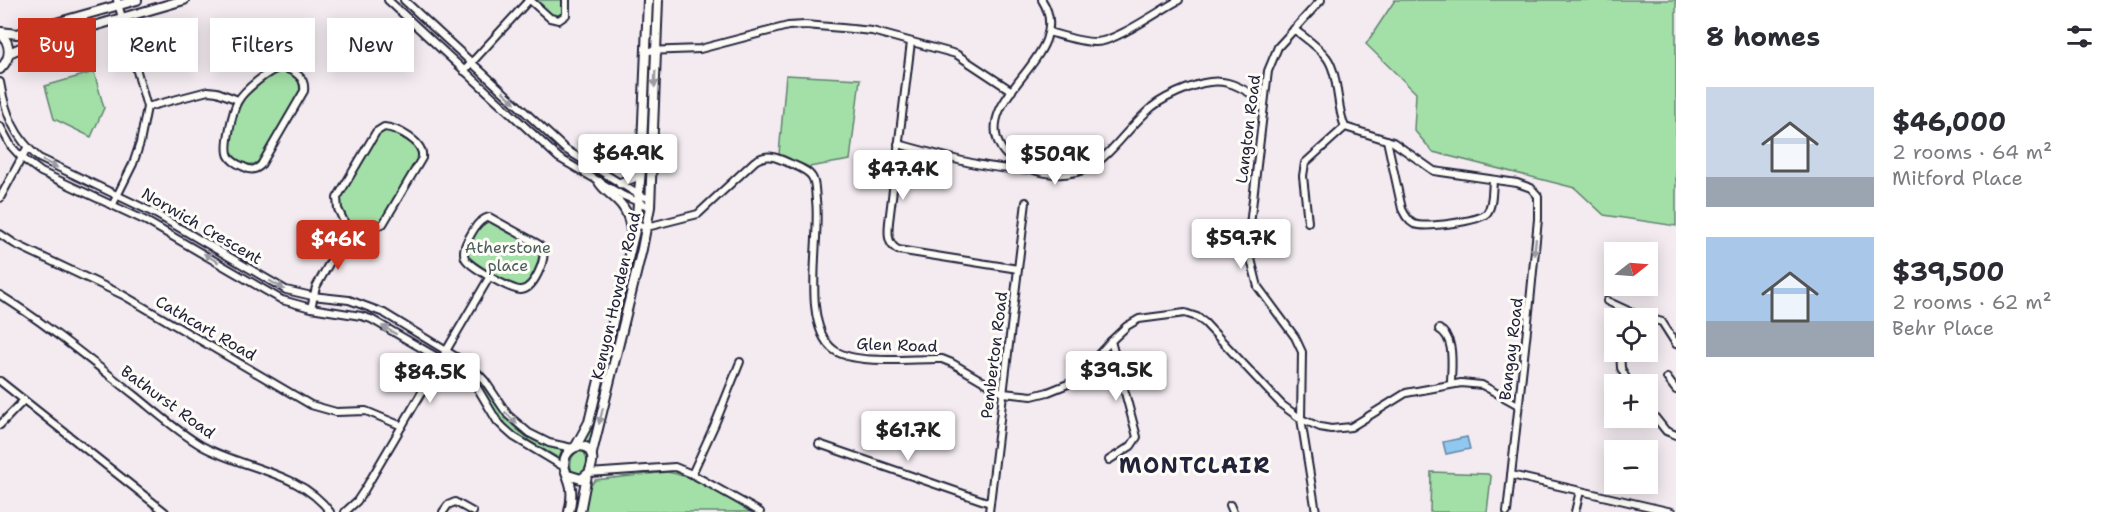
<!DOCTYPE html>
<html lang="en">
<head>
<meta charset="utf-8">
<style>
  :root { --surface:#fff; --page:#f7f7f7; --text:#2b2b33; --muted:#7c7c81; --accent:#c8321e }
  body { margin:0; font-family:"Shantell Sans",sans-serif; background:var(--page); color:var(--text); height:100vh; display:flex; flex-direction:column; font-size:22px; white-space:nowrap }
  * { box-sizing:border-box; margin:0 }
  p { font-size:20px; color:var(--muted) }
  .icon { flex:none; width:33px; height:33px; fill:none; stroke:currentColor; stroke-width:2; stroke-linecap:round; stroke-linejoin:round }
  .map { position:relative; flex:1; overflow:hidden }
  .sheet { display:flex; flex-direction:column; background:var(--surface); width:450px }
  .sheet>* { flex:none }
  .hud { position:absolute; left:18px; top:18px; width:570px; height:54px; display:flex; gap:12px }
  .needle { width:39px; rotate:73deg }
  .tools { position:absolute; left:1604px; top:242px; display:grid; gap:12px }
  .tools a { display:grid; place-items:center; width:54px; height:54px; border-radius:0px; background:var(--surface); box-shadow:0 3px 15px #0003; font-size:30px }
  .price { position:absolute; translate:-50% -51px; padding:0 14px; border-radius:6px; background:#fff; color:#222; font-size:20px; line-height:39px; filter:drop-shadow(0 2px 3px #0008) }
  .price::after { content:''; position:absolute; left:50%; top:36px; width:18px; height:14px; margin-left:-9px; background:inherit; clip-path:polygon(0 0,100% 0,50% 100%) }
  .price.current { background:var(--accent); color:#fff }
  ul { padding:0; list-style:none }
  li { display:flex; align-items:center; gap:18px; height:150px; padding:0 30px }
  li span { display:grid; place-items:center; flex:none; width:168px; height:120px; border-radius:0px; color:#555 }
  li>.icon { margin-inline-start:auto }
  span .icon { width:72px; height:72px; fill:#fffc; stroke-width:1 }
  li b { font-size:26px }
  h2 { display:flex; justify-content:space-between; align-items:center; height:72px; padding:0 30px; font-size:26px }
  .pill { padding:0 21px; border-radius:0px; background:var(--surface); box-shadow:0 3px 15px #0003; font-size:21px; line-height:54px }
  .pill.current { background:var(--accent); color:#fff }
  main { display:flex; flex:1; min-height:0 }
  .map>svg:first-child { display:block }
  .green { fill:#a3e0a7; stroke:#628171; stroke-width:1.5 }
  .water { fill:#90c8ef; stroke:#6486a7; stroke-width:1.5 }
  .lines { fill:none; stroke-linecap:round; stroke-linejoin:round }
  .minor-casing { stroke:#22223b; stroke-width:10 }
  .tertiary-casing { stroke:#22223b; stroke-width:12 }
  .minor { stroke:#fdfcf7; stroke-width:6 }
  .tertiary { stroke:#fdfcf7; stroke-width:8 }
  .oneway { fill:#9a9aa2 }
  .labels { text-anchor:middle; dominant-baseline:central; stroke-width:6; stroke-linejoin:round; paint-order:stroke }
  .street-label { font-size:16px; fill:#22223b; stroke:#fdfcf7 }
  .park-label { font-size:16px; fill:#495b5b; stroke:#fdfcf7 }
  .district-label { font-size:22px; font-weight:bold; letter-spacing:1.5px; fill:#22223b; stroke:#fdfcf7 }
</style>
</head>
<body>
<main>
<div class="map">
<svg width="1676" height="512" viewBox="0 0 1676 512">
  <rect width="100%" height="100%" fill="#f3ebf0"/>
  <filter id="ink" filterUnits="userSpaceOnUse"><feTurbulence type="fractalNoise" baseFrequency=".0167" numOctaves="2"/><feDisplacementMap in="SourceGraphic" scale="12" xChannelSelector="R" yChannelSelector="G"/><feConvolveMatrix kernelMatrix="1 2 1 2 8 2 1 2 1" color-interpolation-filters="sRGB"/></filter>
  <g filter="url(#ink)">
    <g class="green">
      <path d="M 533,0 L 563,0 L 563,13 L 559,17 L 554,18 Z"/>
      <path d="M 1395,0 L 1676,0 L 1676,226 L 1604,215 L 1575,188 L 1433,152 L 1414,130 L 1416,93 L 1366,44 Z"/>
      <path d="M 279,70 L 289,72 L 299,81 L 300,93 L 259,161 C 249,169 238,161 230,152 L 236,110 L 242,100 L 273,73 Z"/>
      <path d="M 94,72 L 104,108 L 91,137 L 54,119 L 45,86 Z"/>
      <path d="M 786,75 L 860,79 L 850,160 L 809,167 L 779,154 Z"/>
      <path d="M 383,130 L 389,130 L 416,146 L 419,157 L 382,221 L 375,226 L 353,227 C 343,221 340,209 339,198 L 378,133 Z"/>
      <path d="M 491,220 L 541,250 C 542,262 530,283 519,289 L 468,259 C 462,248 475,233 481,223 Z"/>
      <path d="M 639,235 L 641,236 L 590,443 L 584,440 L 592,424 L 637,237 Z"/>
      <path d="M 456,360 C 478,373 486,392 501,412 C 515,432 539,447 563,450 L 560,459 L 512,431 L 498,416 L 478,384 L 454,363 Z"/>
      <path d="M 578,451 L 584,452 C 589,460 587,471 578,475 L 572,472 C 569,463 571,456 578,451 Z"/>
      <path d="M 667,472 C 698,477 726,497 752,512 L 585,512 L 589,488 L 595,480 Z"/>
      <path d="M 1431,472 L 1488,474 L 1491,477 L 1487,512 L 1430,512 Z"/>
    </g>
    <path class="water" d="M 1467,437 L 1470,449 L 1446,454 L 1443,442 Z"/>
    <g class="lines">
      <g class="minor-casing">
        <g id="minor">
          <path d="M 388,0 L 559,158 L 624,196 L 650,207"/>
          <path d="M 404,0 L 565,149 L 639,195 L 651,199"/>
          <path d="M 530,0 L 550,18 L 559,20 L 566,15 L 566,0"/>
          <path d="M 1042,0 C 1077,55 973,95 1000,146 C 1006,159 1024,167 1037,171 C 1099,187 1112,141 1152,107 C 1162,99 1175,93 1188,88 C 1200,83 1214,79 1228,83 C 1241,86 1252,95 1264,102"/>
          <path d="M 1294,29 C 1305,38 1319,47 1327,58 C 1339,75 1336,106 1345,127 L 1393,142 L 1434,171 L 1517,183 L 1531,188 L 1538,196 L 1538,219 L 1530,302 L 1507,512"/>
          <path d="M 1049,32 C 1063,36 1080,42 1095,42 C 1114,43 1160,10 1179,0"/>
          <path d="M 911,42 L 889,222 C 888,233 887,244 898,250 L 1018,269"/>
          <path d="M 645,51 L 700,49 L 788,26 L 805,25 L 842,28 L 872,31 L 956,54 L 1012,91"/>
          <path d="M 282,67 C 294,71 306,77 304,91 L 261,165 C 256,170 251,171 244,167 C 239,165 231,161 229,156 C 224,148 233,109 238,101 C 244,90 270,69 282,67 Z"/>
          <path d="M 464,71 L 529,0"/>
          <path d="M 0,82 C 5,113 15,138 39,158 L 154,213 L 286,290 L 312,296 L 349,300 L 384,313 L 471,366 L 485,381 L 508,415 L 529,433 L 549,443 L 572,448"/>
          <path d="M 147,107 L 208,91 L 217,92 L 238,100"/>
          <path d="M 0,126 L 11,146 L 21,157 L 41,172 L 146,221 L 282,300 L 311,308 L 361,316 L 371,319 L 461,371 L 478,389 L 497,421 L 505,429 L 514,437 L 564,467"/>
          <path d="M 384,127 C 397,128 425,142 422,158 L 383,224 L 370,229 L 348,230 L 338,209 L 337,198 L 376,132 Z"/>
          <path d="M 1387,140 L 1402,209 C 1405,215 1408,221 1414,224 C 1425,228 1479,222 1487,213 C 1493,205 1492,190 1493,181"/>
          <path d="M 898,144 C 937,154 991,172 1030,169"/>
          <path d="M 0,198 L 27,148"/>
          <path d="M 113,204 L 133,164 L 140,143 L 147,107 L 117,0"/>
          <path d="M 489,217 L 538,244 L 543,249 C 546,260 534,289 521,290 C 512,291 468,266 465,258 C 462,250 466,243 470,236 C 475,227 479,220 489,217 Z"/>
          <path d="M 1308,222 L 1303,176 L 1305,163 L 1345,127"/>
          <path d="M 634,224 L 647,227 L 698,214 L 755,161 C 768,153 776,157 789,163 C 796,166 808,170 812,177 C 816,183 815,193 816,200 C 821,239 800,324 834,350 C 857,366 914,358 942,359 L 952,363 L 1003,393 L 1032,396 L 1048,392 L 1073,382 L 1111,341 L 1127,326 L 1139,319 L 1185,313 L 1197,317 L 1205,323 L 1282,405 L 1301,419 L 1320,427 L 1331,429 L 1351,427 L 1406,393 L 1461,383 L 1482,385 L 1518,405"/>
          <path d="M 0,234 L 15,244 L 123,295 L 311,405 L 336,412 L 366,411 L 402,426"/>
          <path d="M 0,295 C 48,325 91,361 136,396 C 157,413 178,432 202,446 C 244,469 301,472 330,512"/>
          <path d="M 1607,301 L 1635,314 L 1662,322 L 1676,344"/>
          <path d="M 311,308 L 316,287 L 348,230"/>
          <path d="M 1439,329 C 1456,338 1451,367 1451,384"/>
          <path d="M 1620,351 L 1621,368 L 1629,384"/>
          <path d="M 1667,378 L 1676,390"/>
          <path d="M 0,381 L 165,512"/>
          <path d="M 1647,407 L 1666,431 L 1676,435"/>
          <path d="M 0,425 L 24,400"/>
          <path d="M 819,444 L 990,503"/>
          <path d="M 1109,460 L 1131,446 L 1137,437 L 1111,341"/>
          <path d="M 589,473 L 675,467 L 692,474 L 760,512"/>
          <path d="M 692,474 L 715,424 L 740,362"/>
          <path d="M 1511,475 L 1672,512"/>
          <path d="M 1230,505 L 1233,512"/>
          <path d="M 345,512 L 357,501 L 365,489 L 490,276"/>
          <path d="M 443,512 L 448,505 L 455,502 L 473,512"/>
          <path d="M 989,512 L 1026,202"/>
          <path d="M 1316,512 L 1301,419 L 1302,352 L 1295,337 L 1258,287 L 1251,259 L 1250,225 L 1268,71 L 1278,47 L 1321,0"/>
          <path d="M 1575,512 L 1580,491"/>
        </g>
      </g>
      <g class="tertiary-casing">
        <g id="tertiary">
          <path d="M 0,32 C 11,44 12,58 0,69"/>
          <path d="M 1,32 L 17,34 L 137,0"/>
          <path d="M 9,53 L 25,46 L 184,0"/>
          <path d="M 599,182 C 605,192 616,197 623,207 C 630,216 630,226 632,236"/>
          <path d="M 620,183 L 633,178 L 641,170"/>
          <path d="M 576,446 L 589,422 L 636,226 L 641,170 L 648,0"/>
          <path d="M 592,453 L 642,249 L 650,207 L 658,0"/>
          <path d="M 568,475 L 581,479 L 589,473 C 593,463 595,454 586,447 C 573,443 561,455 565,469 C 567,476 570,481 571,488 C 572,496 571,504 569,512"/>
          <path d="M 580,512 L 587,475"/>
        </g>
      </g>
      <use href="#minor" class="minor"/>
      <use href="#tertiary" class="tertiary"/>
    </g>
    <defs><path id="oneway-solid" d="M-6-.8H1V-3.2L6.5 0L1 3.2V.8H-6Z" transform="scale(1.5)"/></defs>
    <g class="oneway">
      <use href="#oneway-solid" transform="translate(655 79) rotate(92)"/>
      <use href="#oneway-solid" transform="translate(509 97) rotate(43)"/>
      <use href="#oneway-solid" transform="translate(50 164) rotate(26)"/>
      <use href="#oneway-solid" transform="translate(1535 247) rotate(96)"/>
      <use href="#oneway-solid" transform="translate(211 258) rotate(-149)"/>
      <use href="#oneway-solid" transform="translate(277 285) rotate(30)"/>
      <use href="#oneway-solid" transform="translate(389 330) rotate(-150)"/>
      <use href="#oneway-solid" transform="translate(601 416) rotate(104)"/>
      <use href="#oneway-solid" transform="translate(511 418) rotate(45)"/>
    </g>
  </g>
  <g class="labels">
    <g class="street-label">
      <text transform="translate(1248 129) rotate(-83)">Langton Road</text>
      <text transform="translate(202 226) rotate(30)">Norwich Crescent</text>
      <text transform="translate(616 296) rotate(-77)">Kenyon Howden Road</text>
      <text transform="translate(206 328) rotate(30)">Cathcart Road</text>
      <text transform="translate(897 345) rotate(2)">Glen Road</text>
      <text transform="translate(1511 349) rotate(-83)">Bangay Road</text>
      <text transform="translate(994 355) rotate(-83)">Pemberton Road</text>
      <text transform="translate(168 402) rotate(36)">Bathurst Road</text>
    </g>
    <g class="park-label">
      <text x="508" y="247">Atherstone<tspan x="508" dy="18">place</tspan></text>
    </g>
    <g class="district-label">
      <text x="1195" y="465">MONTCLAIR</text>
    </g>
  </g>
</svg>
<div class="tools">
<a><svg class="needle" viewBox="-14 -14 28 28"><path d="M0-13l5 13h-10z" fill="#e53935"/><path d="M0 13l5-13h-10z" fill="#7c7c81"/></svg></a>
<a><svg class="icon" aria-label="locate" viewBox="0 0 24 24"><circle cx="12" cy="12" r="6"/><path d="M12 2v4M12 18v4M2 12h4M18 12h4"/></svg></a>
<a>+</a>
<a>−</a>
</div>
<b class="price" style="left:628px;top:185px">$64.9K</b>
<b class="price" style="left:1055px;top:186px">$50.9K</b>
<b class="price" style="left:903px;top:201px">$47.4K</b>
<b class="price" style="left:1241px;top:270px">$59.7K</b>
<b class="price current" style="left:338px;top:271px">$46K</b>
<b class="price" style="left:1116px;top:402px">$39.5K</b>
<b class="price" style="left:430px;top:404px">$84.5K</b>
<b class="price" style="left:908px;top:462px">$61.7K</b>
<div class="hud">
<a class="pill current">Buy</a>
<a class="pill">Rent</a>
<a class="pill">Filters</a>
<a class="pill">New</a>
</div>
</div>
<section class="sheet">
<h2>8 homes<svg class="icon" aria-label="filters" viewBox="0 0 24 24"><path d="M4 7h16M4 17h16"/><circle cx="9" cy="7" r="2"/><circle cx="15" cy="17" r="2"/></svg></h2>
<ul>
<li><span style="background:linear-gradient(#c9d6e8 75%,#9aa5b1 0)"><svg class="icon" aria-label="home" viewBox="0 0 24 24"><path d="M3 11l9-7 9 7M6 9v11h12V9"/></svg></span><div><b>$46,000</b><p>2 rooms · 64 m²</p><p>Mitford Place</p></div></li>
<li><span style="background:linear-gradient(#a9c7e8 70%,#9aa5b1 0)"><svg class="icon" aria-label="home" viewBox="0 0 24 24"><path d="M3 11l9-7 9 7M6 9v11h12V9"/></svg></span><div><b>$39,500</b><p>2 rooms · 62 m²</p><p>Behr Place</p></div></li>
</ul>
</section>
</main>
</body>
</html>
